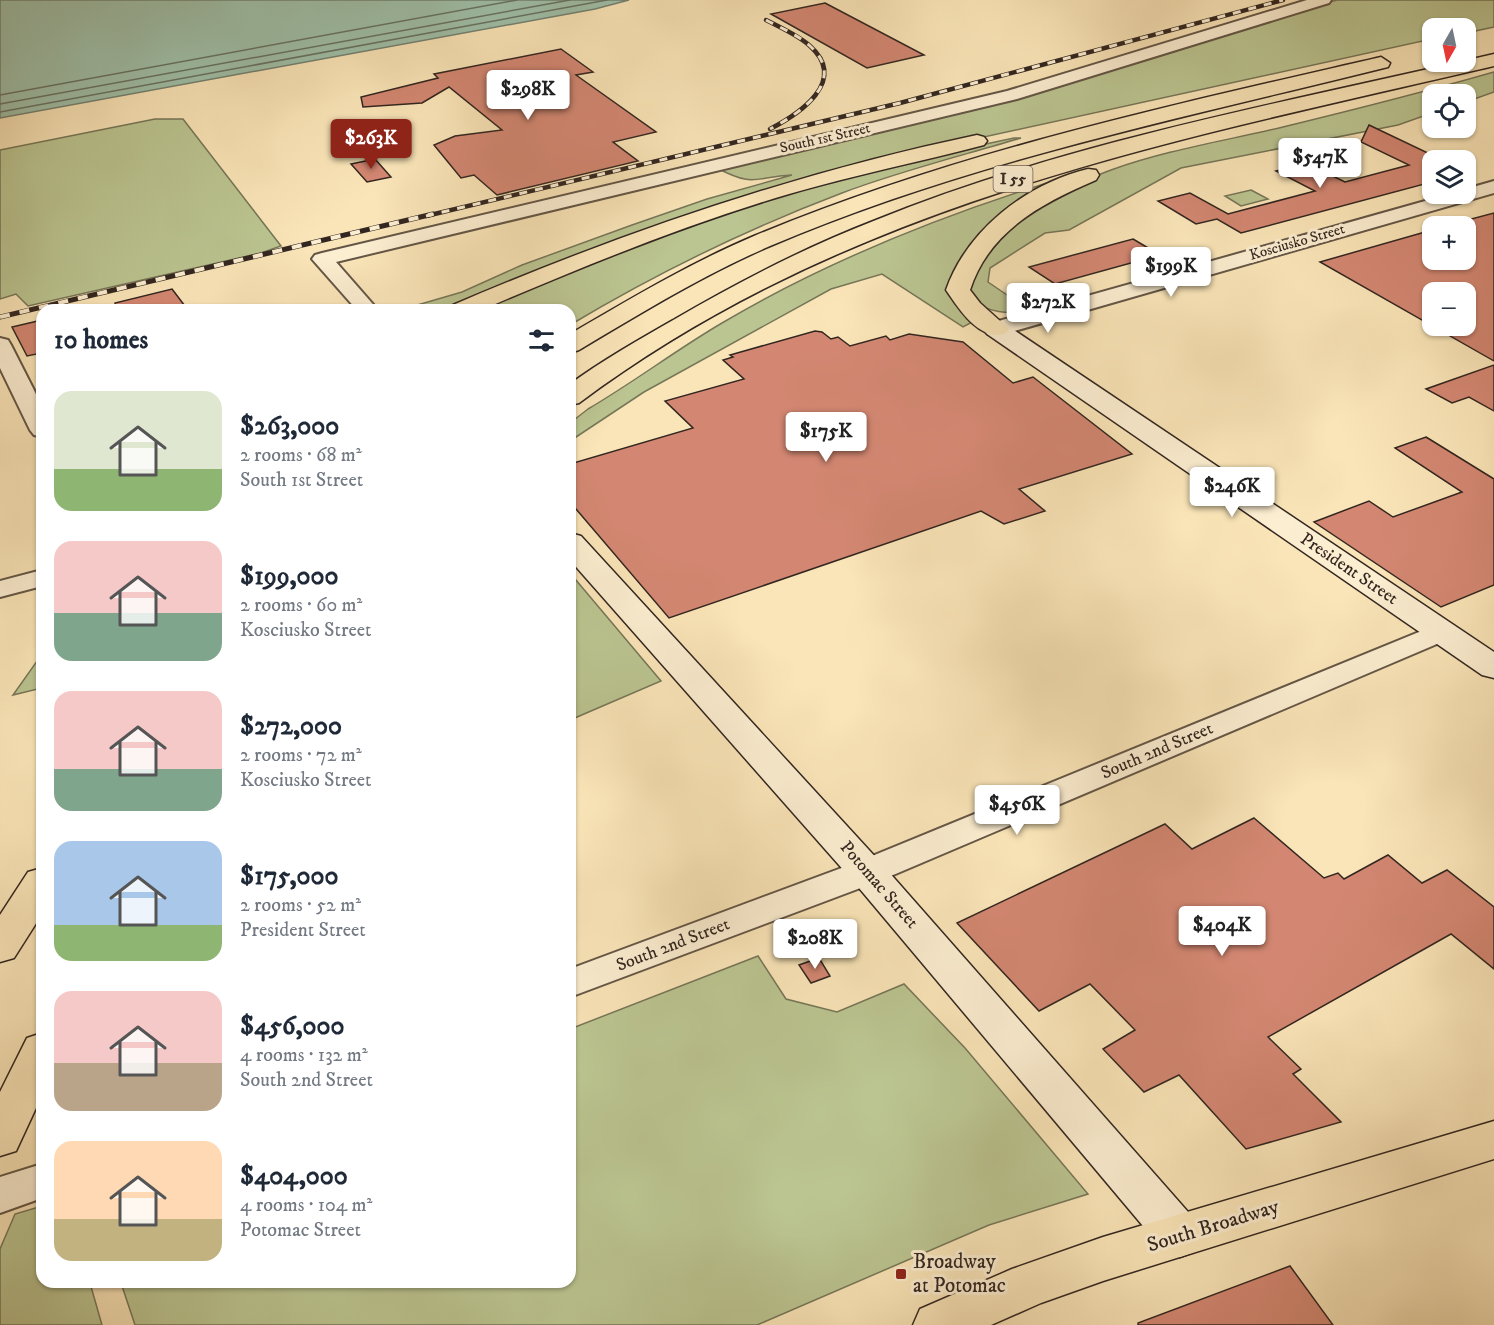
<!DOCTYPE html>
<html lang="en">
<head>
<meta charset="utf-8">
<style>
  :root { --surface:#fff; --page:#f6f6f7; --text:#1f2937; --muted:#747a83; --accent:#8f2418 }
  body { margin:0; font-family:"IM FELL DW Pica",serif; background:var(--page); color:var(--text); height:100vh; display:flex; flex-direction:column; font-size:22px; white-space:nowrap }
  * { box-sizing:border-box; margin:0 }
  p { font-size:20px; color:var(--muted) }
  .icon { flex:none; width:33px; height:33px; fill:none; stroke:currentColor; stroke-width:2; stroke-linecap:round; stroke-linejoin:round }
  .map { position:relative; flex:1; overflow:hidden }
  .sheet { position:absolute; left:36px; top:304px; width:540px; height:984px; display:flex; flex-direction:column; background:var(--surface); border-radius:18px; box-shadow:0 2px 4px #0004 }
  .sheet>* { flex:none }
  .needle { width:39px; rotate:189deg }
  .buttons { position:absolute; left:1422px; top:18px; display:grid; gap:12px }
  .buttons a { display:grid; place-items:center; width:54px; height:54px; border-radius:12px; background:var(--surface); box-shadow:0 2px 4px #0004; font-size:30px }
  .price { position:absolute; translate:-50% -51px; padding:0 14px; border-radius:6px; background:#fff; color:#222; font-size:20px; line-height:39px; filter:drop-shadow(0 2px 3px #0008) }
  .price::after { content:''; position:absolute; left:50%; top:36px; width:18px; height:14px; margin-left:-9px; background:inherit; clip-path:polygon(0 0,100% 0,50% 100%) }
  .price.selected { background:var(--accent); color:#fff }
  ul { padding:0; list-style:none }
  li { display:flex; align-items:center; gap:18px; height:150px; padding:0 18px }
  li span { display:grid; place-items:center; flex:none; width:168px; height:120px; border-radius:18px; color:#555 }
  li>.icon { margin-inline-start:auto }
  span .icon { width:72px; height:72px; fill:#fffc; stroke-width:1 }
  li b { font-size:26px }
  h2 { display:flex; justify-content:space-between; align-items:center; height:72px; padding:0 18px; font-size:26px }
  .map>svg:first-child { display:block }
  .green { fill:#bbc591; stroke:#767658; stroke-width:1.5 }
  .water { fill:#9fc0a9; stroke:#738272; stroke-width:1.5 }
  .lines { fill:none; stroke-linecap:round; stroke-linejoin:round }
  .shore { stroke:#687364; stroke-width:1.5 }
  .building { fill:#d38772; stroke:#322620; stroke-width:1.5; fill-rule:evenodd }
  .street-casing { stroke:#645646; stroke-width:4 }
  .secondary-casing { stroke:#322620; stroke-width:3 }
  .primary-casing { stroke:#322620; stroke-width:3 }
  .highway-casing { stroke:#322620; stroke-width:3 }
  .street { fill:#fceed1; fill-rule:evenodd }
  .secondary { fill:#fceed1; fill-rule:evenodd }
  .primary { fill:#fae5b8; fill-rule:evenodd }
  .highway { fill:#fae5b8; fill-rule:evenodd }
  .rail-far1-casing { stroke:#322620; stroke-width:4.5 }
  .rail-casing { stroke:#322620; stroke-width:5 }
  .rail-far1 { stroke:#fceed1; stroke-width:3; stroke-dasharray:8; stroke-linecap:butt }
  .rail { stroke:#fceed1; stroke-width:4; stroke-dasharray:10; stroke-linecap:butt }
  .poi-dot { fill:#8f2418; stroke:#fceed1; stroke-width:2 }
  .labels { text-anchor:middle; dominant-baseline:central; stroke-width:6; stroke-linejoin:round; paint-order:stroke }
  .far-street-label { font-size:15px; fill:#322620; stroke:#fceed1 }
  .shield { fill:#fceed1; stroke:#6f6255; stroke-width:1.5 }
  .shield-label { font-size:16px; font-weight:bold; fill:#322620 }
  .street-label { font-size:18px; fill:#322620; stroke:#fceed1 }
  .near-street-label { font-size:21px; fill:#322620; stroke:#fceed1 }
  .near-poi-label { font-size:21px; fill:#322620; stroke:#fceed1; text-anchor:start }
</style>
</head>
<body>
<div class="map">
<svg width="1494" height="1325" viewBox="0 0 1494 1325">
  <rect width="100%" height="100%" fill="#fae5b8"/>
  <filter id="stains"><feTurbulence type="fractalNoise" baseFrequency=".00333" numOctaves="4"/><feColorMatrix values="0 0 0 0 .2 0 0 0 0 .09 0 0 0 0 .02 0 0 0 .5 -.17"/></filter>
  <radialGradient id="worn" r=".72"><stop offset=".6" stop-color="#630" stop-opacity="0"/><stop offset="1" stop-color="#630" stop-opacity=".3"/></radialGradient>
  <g class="green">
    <path d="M 1337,0 L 1494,0 L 1494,27 L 1466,33 L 1466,28 L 1432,28 L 1432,39 L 897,156 L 522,278 L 445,310 L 389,310 L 384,306 L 414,306 L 462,292 L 522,265 L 632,225 L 707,199 L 792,175 C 754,177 755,188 717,168 C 851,136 986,106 1119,68 C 1192,48 1263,20 1337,0 Z"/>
    <path d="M 1494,72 L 1494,92 L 1466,102 L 1466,94 L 1432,94 L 1432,113 L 1398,125 L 1181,168 L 1069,230 L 1045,233 L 990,268 L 988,282 L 1016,301 L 1038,309 C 1013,315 987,315 968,296 C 973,262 982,255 1006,232 C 1081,161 1187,150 1283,127 C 1353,110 1424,92 1494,72 Z"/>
    <path d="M 155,119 L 183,119 L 281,246 L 261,253 L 28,306 L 16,294 L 0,299 L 0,150 Z"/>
    <path d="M 1014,138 L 1021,138 C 961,156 900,171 842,193 C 747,229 657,273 570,325 L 570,310 L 476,310 C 647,231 830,175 1014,138 Z"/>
    <path d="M 1083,172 L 960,266 L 974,321 L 963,327 L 882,274 L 831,289 L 644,392 L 570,441 L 570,423 L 588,409 C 634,382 676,350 722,323 C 835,256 958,209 1083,172 Z"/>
    <path d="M 1251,190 L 1268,199 L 1241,206 L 1225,196 Z"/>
    <path d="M 570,573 L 661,681 L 570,720 Z"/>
    <path d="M 42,654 L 42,688 L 13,695 Z"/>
    <path d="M 758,956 L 786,999 L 837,1012 L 904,984 L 965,1048 L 1088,1194 L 989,1225 L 757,1325 L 135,1325 L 121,1283 L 570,1282 L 570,1029 Z"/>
    <path d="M 42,1206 L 42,1282 L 90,1283 L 102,1325 L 0,1325 L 0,1249 L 15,1214 Z"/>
  </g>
  <path class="water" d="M 0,0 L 629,0 L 595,9 L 0,118 Z"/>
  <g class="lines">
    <g class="shore">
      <path d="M 0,95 L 517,0"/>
      <path d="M 0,104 L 570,0"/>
      <path d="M 0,112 L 607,0"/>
    </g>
  </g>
  <g class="building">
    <path d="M 825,3 L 924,55 L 867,68 L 771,14 Z"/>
    <path d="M 561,49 L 593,72 L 576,75 L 656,132 L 613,142 L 638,161 L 497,195 L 474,175 L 461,178 L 434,145 L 455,136 L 502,130 L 449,87 L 422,103 L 363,107 L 361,97 L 438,78 L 434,74 Z"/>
    <path d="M 1369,125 L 1432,155 L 1432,182 L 1241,233 L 1217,219 L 1196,224 L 1158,201 L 1190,193 L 1228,214 L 1315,191 L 1276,171 L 1306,163 L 1345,182 L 1409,165 L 1361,142 Z"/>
    <path d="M 375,159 L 391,177 L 367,182 L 351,164 Z"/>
    <path d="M 1494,213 L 1494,361 L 1320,262 L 1432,230 L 1432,260 L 1466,260 L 1466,226 L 1445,226 ZM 1432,292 L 1466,292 L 1466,326 L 1432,326 Z"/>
    <path d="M 1133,239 L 1160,255 L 1055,284 L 1029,267 Z"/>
    <path d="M 172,289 L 188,310 L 116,310 L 115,303 Z"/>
    <path d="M 42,320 L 42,353 L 27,356 L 12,327 Z"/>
    <path d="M 815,331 L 822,332 L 831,339 L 838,337 L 850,346 L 886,336 L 890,340 L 909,334 L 963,342 L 1013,383 L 1033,377 L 1132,454 L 1019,489 L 1045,511 L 1004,524 L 981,511 L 669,618 L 570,502 L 570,464 L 693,428 L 665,401 L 744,379 L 723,360 L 733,357 L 730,355 Z"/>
    <path d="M 1494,365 L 1494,411 L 1469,397 L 1452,403 L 1426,389 Z"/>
    <path d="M 1426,437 L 1494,479 L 1494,585 L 1441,607 L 1314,522 L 1369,501 L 1393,517 L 1462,492 L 1395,448 Z"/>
    <path d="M 1254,818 L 1324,878 L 1338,873 L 1344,879 L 1388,855 L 1422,883 L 1447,870 L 1494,907 L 1494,969 L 1451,934 L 1268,1037 L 1301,1069 L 1293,1074 L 1341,1122 L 1246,1149 L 1179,1075 L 1144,1092 L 1103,1049 L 1135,1030 L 1090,984 L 1039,1011 L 957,923 L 1165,824 L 1192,849 Z"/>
    <path d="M 819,958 L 830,976 L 811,983 L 799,965 Z"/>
    <path d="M 1290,1266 L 1333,1325 L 1138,1325 L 1138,1323 Z"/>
  </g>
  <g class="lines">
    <g class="street-casing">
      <g id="street">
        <path d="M 1307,0 L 1331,0 L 1329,3 L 1017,99 L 336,262 L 378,310 L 357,310 L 312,259 L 315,255 L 322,253 L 1007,91 Z"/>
        <path d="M 1494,181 L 1494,193 L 1004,334 L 988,334 L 985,329 L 988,324 L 1450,194 L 1466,194 L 1466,189 Z"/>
        <path d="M 0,338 L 8,340 L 11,345 L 42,406 L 42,437 L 34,435 L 30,430 L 0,368 Z"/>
        <path d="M 42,570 L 42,586 L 0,597 L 0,581 Z"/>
        <path d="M 1441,623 L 1451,626 L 1455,632 L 1451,638 L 879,881 L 570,997 L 570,969 L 855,863 Z"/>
        <path d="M 42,1164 L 42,1198 L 0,1213 L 0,1177 Z"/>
      </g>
    </g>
    <g class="secondary-casing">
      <g id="secondary">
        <path d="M 996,321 L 1005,324 L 1494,652 L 1494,678 L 1482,675 L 987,334 L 983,329 L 987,324 Z"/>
        <path d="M 570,533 L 581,536 L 880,862 L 1196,1221 L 1203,1236 L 1196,1251 L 1180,1257 L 1164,1251 L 854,882 L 570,560 Z"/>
      </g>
    </g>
    <g class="primary-casing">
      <path id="primary" d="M 1494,1121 L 1494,1159 L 1103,1281 L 1041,1303 L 991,1325 L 913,1325 L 920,1309 L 1012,1269 L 1103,1237 Z"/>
    </g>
    <g class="highway-casing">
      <g id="highway">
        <path d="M 1494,54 L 1494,66 C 1173,141 851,200 579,403 L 570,405 L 570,384 C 603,360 640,339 675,319 C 740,281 806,247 876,220 C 1074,140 1288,102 1494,54 Z"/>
        <path d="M 1381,57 L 1390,63 L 1388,67 C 1179,119 969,161 770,246 C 703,275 641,313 579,350 L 570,353 L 570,334 C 630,299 690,263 754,236 C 955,152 1169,106 1381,57 Z"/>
        <path d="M 977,135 L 984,137 L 987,141 L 984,145 C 919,162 854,175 789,194 C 684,225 582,267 481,310 L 450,310 L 453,305 C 623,232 796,173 977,135 Z"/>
        <path d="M 1088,169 L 1096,170 L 1099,175 L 1096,180 C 1042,203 989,231 970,290 L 980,303 L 1009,329 L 1005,334 C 979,341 959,309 946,290 C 967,230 1026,184 1088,169 Z"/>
        <path d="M 42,868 L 42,914 L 14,958 L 0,962 L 0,915 L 28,872 Z"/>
        <path d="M 42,1033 L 42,1095 L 16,1151 L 0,1156 L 0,1092 L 27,1038 Z"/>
      </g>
    </g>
    <use href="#street" class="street"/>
    <use href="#secondary" class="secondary"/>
    <use href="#primary" class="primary"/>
    <use href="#highway" class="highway"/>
    <g class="rail-far1-casing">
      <g id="rail-far1">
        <path d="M 766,20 C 781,28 798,35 810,46 C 849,81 799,114 770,129"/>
        <path d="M 426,216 L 900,103 L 1283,0"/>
      </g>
    </g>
    <g class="rail-casing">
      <path id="rail" d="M 0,317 L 433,214"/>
    </g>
    <use href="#rail-far1" class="rail-far1"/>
    <use href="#rail" class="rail"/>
  </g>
  <rect class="poi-dot" x="895" y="1268" width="12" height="12" rx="3"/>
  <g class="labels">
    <g class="far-street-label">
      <text transform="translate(825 138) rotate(-13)">South 1st Street</text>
      <text transform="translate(1297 242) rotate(-16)">Kosciusko Street</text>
    </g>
    <rect class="shield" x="993.5" y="166" width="39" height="26" rx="4.5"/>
    <g class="shield-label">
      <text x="1013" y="179">I 55</text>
    </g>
    <g class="street-label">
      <text transform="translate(1349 569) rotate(34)">President Street</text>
      <text transform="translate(1157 751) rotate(-23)">South 2nd Street</text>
      <text transform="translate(879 885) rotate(49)">Potomac Street</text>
      <text transform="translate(673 945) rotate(-21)">South 2nd Street</text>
    </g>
    <g class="near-street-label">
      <text transform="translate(1213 1226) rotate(-17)">South Broadway</text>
    </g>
    <g class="near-poi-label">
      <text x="913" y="1262">Broadway<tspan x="913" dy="24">at Potomac</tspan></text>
    </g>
  </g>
  <rect width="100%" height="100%" filter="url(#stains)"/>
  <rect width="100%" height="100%" fill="url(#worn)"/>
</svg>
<div class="buttons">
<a><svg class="needle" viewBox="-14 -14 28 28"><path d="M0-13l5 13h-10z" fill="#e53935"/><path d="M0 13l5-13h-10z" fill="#747a83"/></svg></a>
<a><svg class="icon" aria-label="locate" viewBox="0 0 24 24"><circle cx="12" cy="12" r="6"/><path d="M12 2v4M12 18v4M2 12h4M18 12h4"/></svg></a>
<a><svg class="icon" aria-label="layers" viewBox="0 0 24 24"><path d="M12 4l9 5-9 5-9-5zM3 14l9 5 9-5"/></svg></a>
<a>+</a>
<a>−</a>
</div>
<b class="price" style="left:528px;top:121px">$298K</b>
<b class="price selected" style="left:371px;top:170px">$263K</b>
<b class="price" style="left:1320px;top:189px">$547K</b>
<b class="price" style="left:1171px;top:298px">$199K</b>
<b class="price" style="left:1048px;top:334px">$272K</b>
<b class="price" style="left:826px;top:463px">$175K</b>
<b class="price" style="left:1232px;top:518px">$246K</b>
<b class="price" style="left:1017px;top:836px">$456K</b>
<b class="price" style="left:1222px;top:957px">$404K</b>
<b class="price" style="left:815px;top:970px">$208K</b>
<section class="sheet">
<h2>10 homes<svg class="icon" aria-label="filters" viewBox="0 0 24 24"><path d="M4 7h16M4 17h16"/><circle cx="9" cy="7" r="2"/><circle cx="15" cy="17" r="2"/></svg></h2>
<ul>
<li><span style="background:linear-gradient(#dfe7d0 65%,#8fb573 0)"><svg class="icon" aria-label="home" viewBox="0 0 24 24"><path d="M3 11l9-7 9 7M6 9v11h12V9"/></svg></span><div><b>$263,000</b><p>2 rooms · 68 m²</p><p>South 1st Street</p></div></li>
<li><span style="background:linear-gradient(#f6c9c9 60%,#7fa58c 0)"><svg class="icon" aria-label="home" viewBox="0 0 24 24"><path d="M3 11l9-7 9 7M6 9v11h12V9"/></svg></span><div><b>$199,000</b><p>2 rooms · 60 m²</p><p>Kosciusko Street</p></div></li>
<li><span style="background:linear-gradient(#f6c9c9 65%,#7fa58c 0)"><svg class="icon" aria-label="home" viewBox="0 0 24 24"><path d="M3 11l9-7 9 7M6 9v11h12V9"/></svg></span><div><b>$272,000</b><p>2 rooms · 72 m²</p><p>Kosciusko Street</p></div></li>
<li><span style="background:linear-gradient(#a9c7e8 70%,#8fb573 0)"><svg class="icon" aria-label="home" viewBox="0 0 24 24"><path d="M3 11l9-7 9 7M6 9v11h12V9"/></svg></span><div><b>$175,000</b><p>2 rooms · 52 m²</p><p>President Street</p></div></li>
<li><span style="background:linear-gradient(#f6c9c9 60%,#b9a48a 0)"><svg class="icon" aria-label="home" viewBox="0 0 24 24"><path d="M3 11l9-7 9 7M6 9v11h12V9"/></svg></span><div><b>$456,000</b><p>4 rooms · 132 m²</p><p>South 2nd Street</p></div></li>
<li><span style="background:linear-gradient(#ffd9b3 65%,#c2b280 0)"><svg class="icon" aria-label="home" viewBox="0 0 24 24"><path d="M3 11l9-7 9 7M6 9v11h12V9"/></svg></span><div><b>$404,000</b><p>4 rooms · 104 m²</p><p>Potomac Street</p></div></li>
</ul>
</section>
</div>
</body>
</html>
